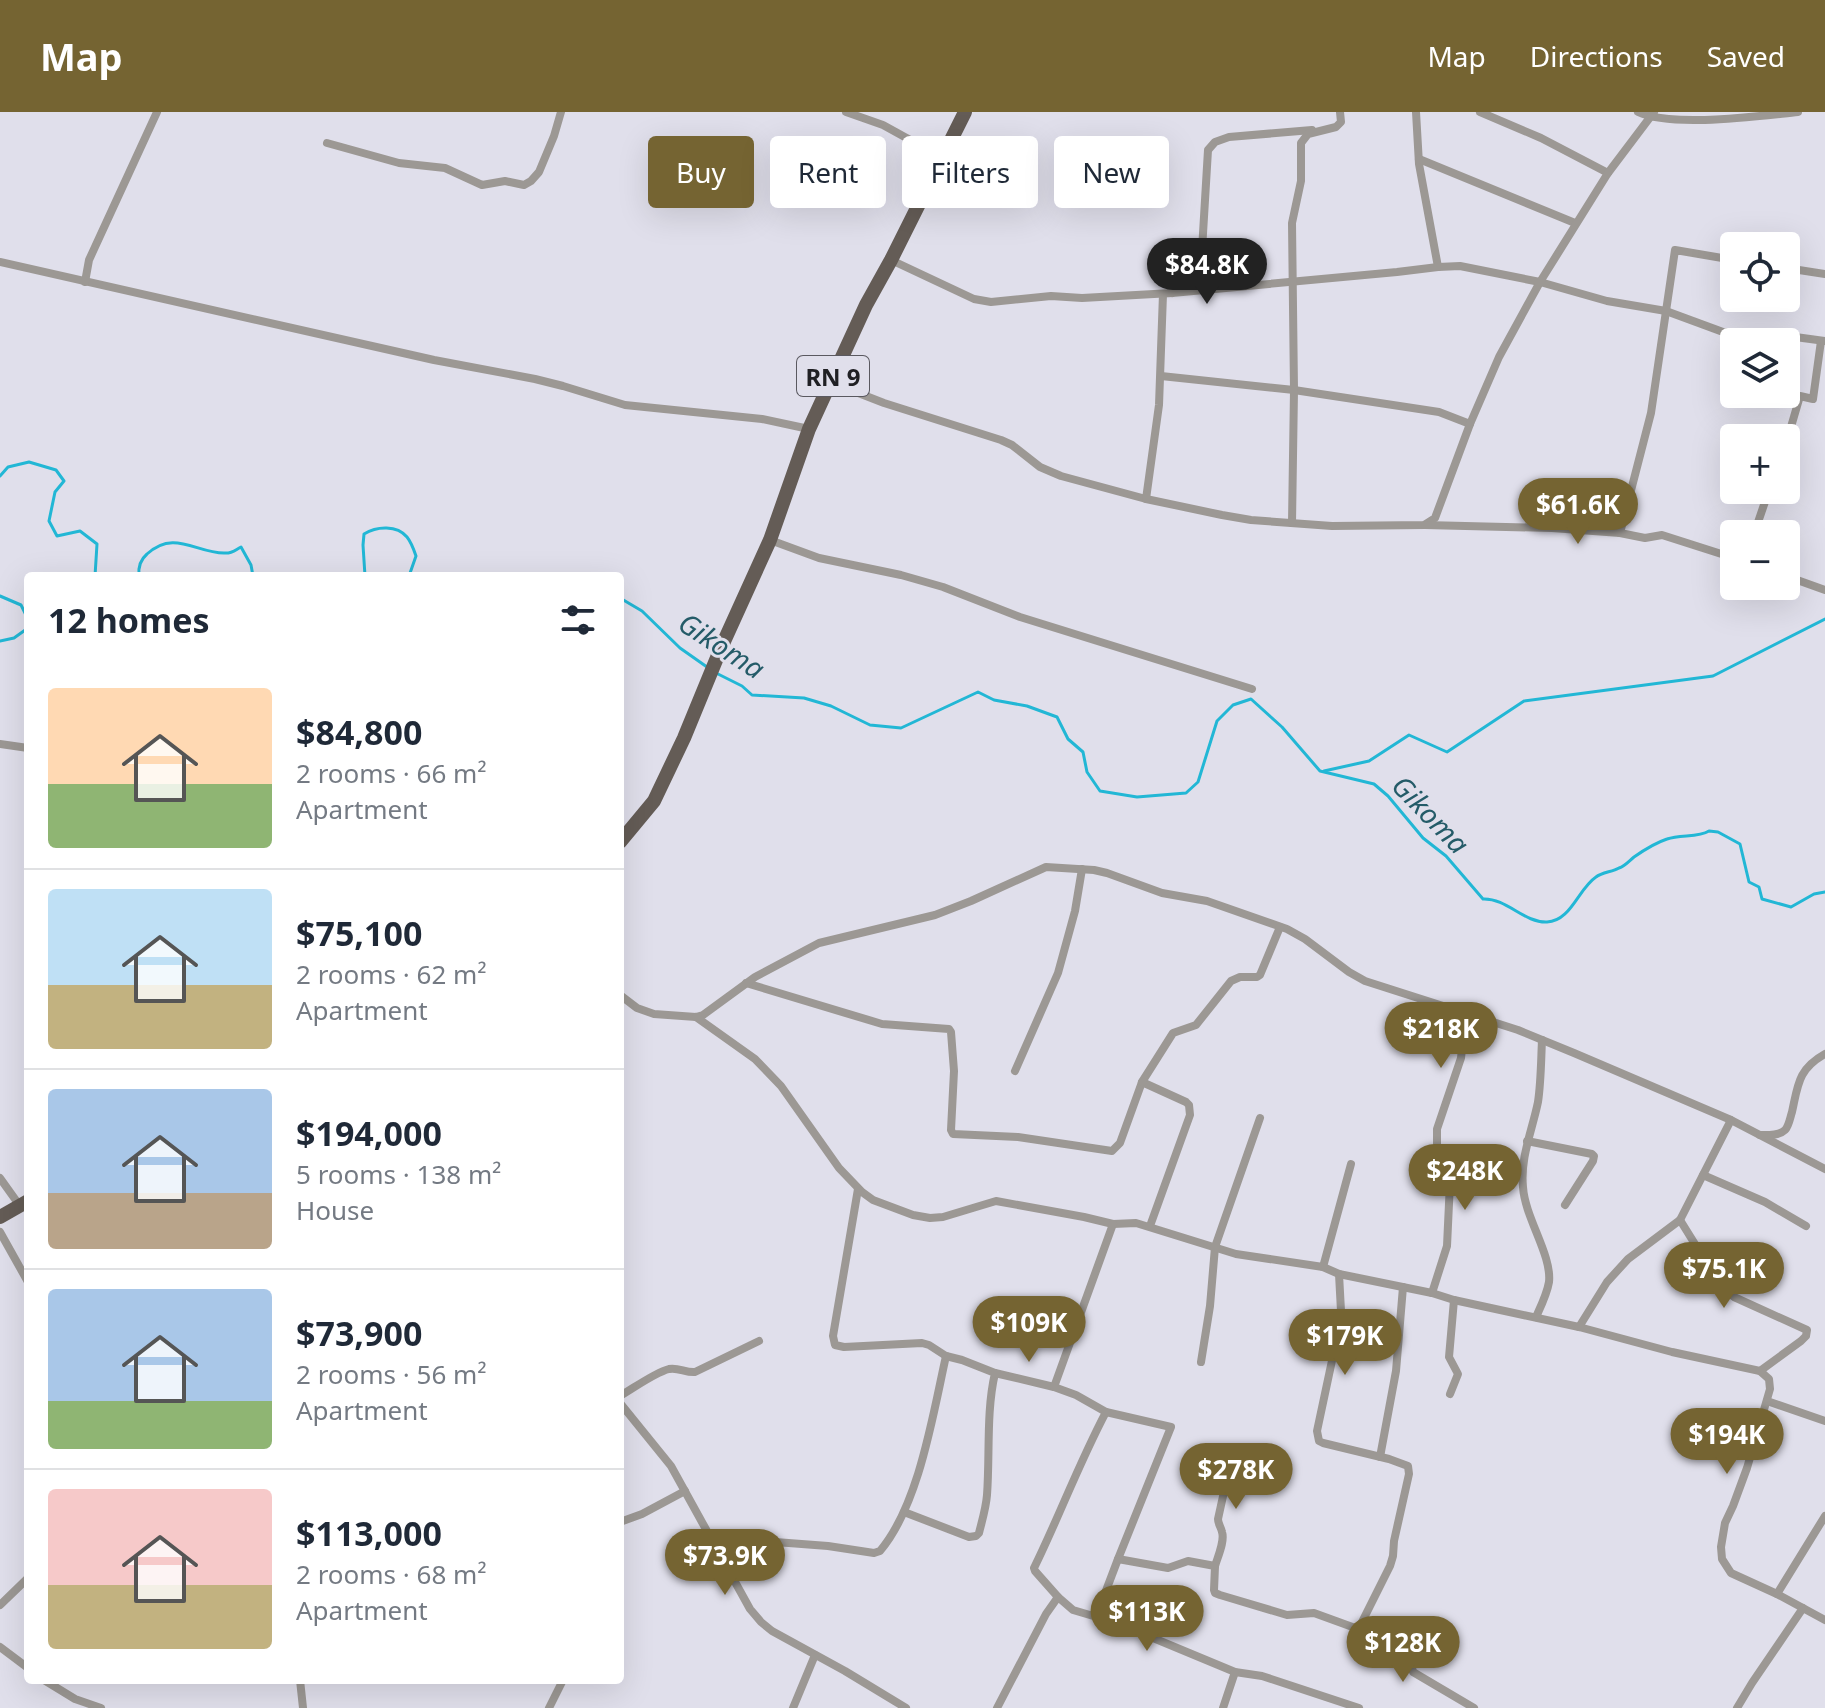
<!DOCTYPE html>
<html lang="en">
<head>
<meta charset="utf-8">
<style>
  :root { --surface:#fff; --page:#f2f2f3; --text:#1f2937; --muted:#747a83; --line:#e0e1e3; --accent:#756432 }
  body { margin:0; font-family:"Noto Sans",sans-serif; background:var(--page); color:var(--text); height:100vh; display:flex; flex-direction:column; font-size:30px; white-space:nowrap }
  * { box-sizing:border-box; margin:0 }
  p { font-size:26px; color:var(--muted) }
  .icon { flex:none; width:44px; height:44px; fill:none; stroke:currentColor; stroke-width:2; stroke-linecap:round; stroke-linejoin:round }
  .map { position:relative; flex:1; overflow:hidden }
  .details { position:absolute; left:24px; top:460px; width:600px; height:1112px; display:flex; flex-direction:column; background:var(--surface); border-radius:8px; box-shadow:0 8px 32px #0002 }
  .details>* { flex:none }
  .banner { position:absolute; left:648px; top:24px; width:760px; height:72px; display:flex; gap:16px }
  .tools { position:absolute; left:1720px; top:120px; display:grid; gap:16px }
  .tools a { display:grid; place-items:center; width:80px; height:80px; border-radius:8px; background:var(--surface); box-shadow:0 8px 32px #0002; font-size:40px }
  .price { position:absolute; translate:-50% -68px; padding:0 18px; border-radius:28px; background:var(--accent); color:#fff; font-size:26px; line-height:52px; filter:drop-shadow(0 2px 4px #0008) }
  .price::after { content:''; position:absolute; left:50%; top:48px; width:24px; height:18px; margin-left:-12px; background:inherit; clip-path:polygon(0 0,100% 0,50% 100%) }
  .price.current { background:#222; color:#fff }
  ul { padding:0; list-style:none }
  li { display:flex; align-items:center; gap:24px; height:200px; padding:0 24px }
  li+li { border-top:2px solid var(--line) }
  li span { display:grid; place-items:center; flex:none; width:224px; height:160px; border-radius:8px; color:#555 }
  li>.icon { margin-inline-start:auto }
  span .icon { width:96px; height:96px; fill:#fffc; stroke-width:1 }
  li b { font-size:34px }
  h2 { display:flex; justify-content:space-between; align-items:center; height:96px; padding:0 24px; font-size:34px }
  .chip { padding:0 28px; border-radius:8px; background:var(--surface); box-shadow:0 8px 32px #0002; font-size:28px; line-height:72px }
  .chip.current { background:var(--accent); color:#fff }
  header { display:flex; align-items:center; gap:48px; box-sizing:border-box; height:112px; padding:0 40px; background:var(--accent); color:#fff }
  header strong { font-size:38px }
  nav { display:flex; gap:44px; margin-inline-start:auto; font-size:28px }
  .map>svg:first-child { display:block }
  .lines { fill:none; stroke-linecap:round; stroke-linejoin:round }
  .stream { stroke:#22b7d5; stroke-width:3 }
  .street { stroke:#9c9894; stroke-width:8 }
  .primary { stroke:#645c56; stroke-width:14 }
  .labels { text-anchor:middle; dominant-baseline:central; stroke-width:6; stroke-linejoin:round; paint-order:stroke }
  .shield { fill:#e0dfeb; stroke:#5a5960; stroke-width:2 }
  .shield-label { font-size:24px; font-weight:bold; fill:#202024 }
  .water-label { font-size:28px; font-style:italic; fill:#245b68; stroke:#e0dfeb }
</style>
</head>
<body>
<header>
<strong>Map</strong>
<nav><a>Map</a><a>Directions</a><a>Saved</a></nav>
</header>
<div class="map">
<svg width="1825" height="1596" viewBox="0 0 1825 1596">
  <rect width="100%" height="100%" fill="#e0dfeb"/>
  <g class="lines">
    <g class="stream">
      <path d="M 0,364 L 8,355 L 29,350 L 56,358 L 64,369 L 55,380 L 49,409 L 57,424 L 80,419 L 97,432 L 95,464"/>
      <path d="M 139,464 C 138,455 140,448 147,442 C 174,417 196,441 224,441 C 232,442 235,438 241,435 L 251,453 L 253,464"/>
      <path d="M 365,464 L 363,433 L 364,422 C 377,414 397,413 407,425 C 411,430 414,438 416,444 L 409,464"/>
      <path d="M 545,464 L 564,462 L 569,464"/>
      <path d="M 0,484 L 21,493 L 28,507"/>
      <path d="M 620,486 L 642,499 L 680,536 L 707,555"/>
      <path d="M 0,529 L 14,526 L 28,516"/>
      <path d="M 716,561 L 742,574 L 752,583 L 804,586 L 831,594 L 870,613 L 901,616 L 978,580 L 994,588 L 1027,594 L 1057,605 L 1068,627 L 1083,640 L 1087,660 L 1100,679 L 1137,685 L 1186,681 L 1198,670 L 1217,609 L 1233,593 L 1251,587 L 1282,615 L 1320,659 L 1374,672 L 1388,684 L 1423,726 L 1446,744 L 1483,787 C 1507,786 1524,811 1547,810 C 1571,809 1578,777 1596,765 C 1602,760 1612,760 1619,756 C 1625,754 1629,749 1634,745 C 1644,738 1655,731 1667,727 C 1680,722 1698,726 1709,719 L 1718,720 L 1740,732 L 1749,770 L 1759,775 L 1762,787 L 1791,795 L 1814,782 L 1825,780"/>
      <path d="M 1324,659 L 1369,649 L 1409,623 L 1447,640 L 1524,589 L 1713,564 L 1825,507"/>
    </g>
    <g class="street">
      <path d="M 846,0 L 883,13 L 941,45"/>
      <path d="M 1416,0 L 1419,52 L 1438,155"/>
      <path d="M 1480,0 L 1541,26 L 1608,61"/>
      <path d="M 1638,0 C 1672,16 1758,4 1798,0"/>
      <path d="M 327,31 L 399,51 L 445,56 L 482,73 L 505,69 L 524,73 L 531,69 L 539,60 L 554,24 L 561,0"/>
      <path d="M 1419,47 L 1575,111"/>
      <path d="M 891,148 L 974,187 L 991,190 L 1051,184 L 1082,186 L 1172,181 L 1397,160 L 1438,155 L 1460,154 L 1540,170 L 1607,189 L 1666,199 L 1723,220 L 1766,221 L 1825,229"/>
      <path d="M 0,150 L 434,248 L 535,267 L 563,274 L 625,293 L 762,307 L 809,317"/>
      <path d="M 1786,156 L 1825,162"/>
      <path d="M 85,170 L 89,148 L 157,0"/>
      <path d="M 1172,181 L 1202,138 L 1208,38 L 1215,30 L 1229,25 L 1312,18"/>
      <path d="M 1161,264 L 1294,278 L 1439,300 L 1470,312"/>
      <path d="M 830,270 L 884,291 L 1001,328 L 1012,333 L 1040,355 L 1061,364 L 1146,387 L 1222,403 L 1251,408 L 1332,414 L 1424,413 L 1435,406 L 1470,312 L 1499,245 L 1540,170 L 1608,61 L 1654,0"/>
      <path d="M 1786,332 L 1800,284 L 1813,287 L 1821,229"/>
      <path d="M 1146,387 L 1159,293 L 1163,182"/>
      <path d="M 1292,411 L 1294,278 L 1292,111 L 1301,69 L 1301,31 L 1308,22 L 1336,15 L 1341,10 L 1340,0"/>
      <path d="M 1425,413 L 1552,416 L 1620,421 L 1645,426 L 1662,423 L 1734,446"/>
      <path d="M 1620,421 L 1651,301 L 1675,138 L 1734,148"/>
      <path d="M 1754,422 L 1769,378"/>
      <path d="M 770,428 L 819,446 L 901,463 L 943,475 L 1020,505 L 1252,577"/>
      <path d="M 1786,464 L 1825,478"/>
      <path d="M 0,632 L 28,636"/>
      <path d="M 746,871 L 882,912 L 949,917 L 951,920 L 954,959 L 951,1018 L 953,1022 L 1018,1025 L 1112,1039 L 1120,1031 L 1142,970 L 1186,990 L 1189,993 L 1190,1003 L 1150,1114"/>
      <path d="M 620,883 L 637,896 L 654,902 L 696,905 L 703,903 L 755,865 L 819,831 L 935,803 L 971,789 L 1046,755 L 1094,758 L 1107,761 L 1162,781 L 1207,789 L 1287,817 L 1305,827 L 1349,860 L 1365,869 L 1518,918 L 1574,941 L 1731,1008 L 1825,1057"/>
      <path d="M 696,905 L 755,947 L 781,974 L 839,1056 L 862,1080 L 873,1088 L 913,1103 L 930,1106 L 943,1105 L 996,1089 L 1084,1105 L 1113,1112 L 1136,1111 L 1236,1142 L 1323,1155 L 1339,1162 L 1432,1181 L 1454,1188 L 1579,1215 L 1672,1240 L 1760,1259 L 1769,1267 L 1770,1277 L 1747,1356 L 1733,1394 L 1725,1411 L 1721,1435 L 1722,1447 L 1731,1461 L 1777,1482 L 1825,1508"/>
      <path d="M 1015,959 L 1058,861 L 1075,799 L 1082,757"/>
      <path d="M 1142,970 L 1173,921 L 1196,913 L 1231,869 L 1240,865 L 1257,865 L 1260,863 L 1280,815"/>
      <path d="M 1760,1023 C 1768,1023 1779,1024 1785,1018 C 1789,1014 1790,1006 1792,1000 C 1798,973 1798,957 1825,942"/>
      <path d="M 1527,1029 L 1592,1042 L 1594,1044 L 1593,1049 L 1565,1093"/>
      <path d="M 1703,1063 L 1765,1090 L 1806,1114"/>
      <path d="M 0,1066 L 20,1094"/>
      <path d="M 858,1077 L 833,1224 L 835,1233 L 844,1235 L 922,1231 L 929,1233 L 946,1244 L 962,1248 L 995,1261 C 986,1300 990,1343 987,1383 C 986,1396 982,1409 979,1421 L 976,1424 L 969,1425 L 904,1400"/>
      <path d="M 1680,1108 L 1721,1174 L 1734,1185 L 1807,1218 L 1806,1224 L 1801,1229 L 1760,1259"/>
      <path d="M 0,1120 L 28,1170"/>
      <path d="M 1323,1155 L 1351,1052"/>
      <path d="M 1339,1162 L 1341,1199 L 1340,1211 L 1317,1319 L 1319,1329 L 1323,1331 L 1389,1347 L 1408,1354 L 1409,1362 L 1394,1429 L 1393,1444 L 1390,1454 L 1359,1516"/>
      <path d="M 1432,1181 L 1447,1134 L 1451,1049 L 1450,1045 L 1439,1040 L 1437,1037 L 1437,1017 L 1461,946 L 1466,901"/>
      <path d="M 1536,1205 C 1541,1194 1547,1182 1549,1170 C 1552,1143 1525,1106 1523,1075 C 1520,1046 1532,1019 1538,990 C 1541,970 1541,949 1542,928"/>
      <path d="M 1579,1215 L 1607,1170 L 1628,1147 L 1680,1108 L 1731,1008"/>
      <path d="M 1201,1250 L 1210,1194 L 1215,1135 L 1260,1006"/>
      <path d="M 995,1261 L 1054,1275"/>
      <path d="M 1450,1282 L 1458,1262 L 1449,1245 L 1454,1188"/>
      <path d="M 620,1284 C 634,1276 654,1261 669,1257 C 678,1255 686,1261 695,1260 L 759,1229"/>
      <path d="M 1767,1289 L 1825,1309"/>
      <path d="M 620,1291 L 671,1354 L 750,1497 L 761,1510 L 772,1519 L 845,1559 L 906,1596"/>
      <path d="M 1106,1300 L 1171,1315 L 1118,1447"/>
      <path d="M 1380,1345 L 1396,1259 L 1403,1175"/>
      <path d="M 620,1410 L 642,1402 L 685,1379"/>
      <path d="M 716,1432 L 762,1429 L 828,1434 L 874,1441 L 880,1439 C 919,1393 933,1302 946,1244"/>
      <path d="M 1215,1454 C 1218,1444 1225,1429 1222,1420 C 1221,1415 1218,1412 1218,1407 L 1227,1366 L 1237,1336"/>
      <path d="M 1777,1482 L 1825,1404"/>
      <path d="M 1058,1485 L 1035,1459 L 1034,1456 C 1059,1405 1079,1351 1106,1300 L 1076,1283 L 1054,1275 L 1113,1112"/>
      <path d="M 0,1493 L 28,1466"/>
      <path d="M 1096,1505 L 1118,1447 L 1168,1456 L 1188,1449 L 1215,1454 L 1214,1478 L 1215,1481 L 1220,1483 L 1287,1503 L 1314,1501 L 1402,1533 L 1408,1537 L 1413,1560 L 1474,1596"/>
      <path d="M 0,1535 L 28,1556"/>
      <path d="M 44,1568 L 75,1587 L 101,1596"/>
      <path d="M 300,1568 L 303,1596"/>
      <path d="M 549,1596 L 563,1568"/>
      <path d="M 793,1596 L 815,1543"/>
      <path d="M 997,1596 L 1046,1502 L 1058,1485 L 1073,1498 L 1117,1511 L 1235,1560 L 1262,1564 L 1359,1596"/>
      <path d="M 1223,1596 L 1235,1560"/>
      <path d="M 1737,1596 L 1752,1571 L 1803,1496"/>
    </g>
    <g class="primary">
      <path d="M 620,730 L 654,689 L 684,626 L 721,536 L 770,428 L 809,317 L 866,193 L 891,148 L 965,0"/>
      <path d="M 0,1105 L 28,1089"/>
    </g>
  </g>
  <g class="labels">
    <rect class="shield" x="797" y="244" width="72" height="40" rx="6"/>
    <g class="shield-label">
      <text x="833" y="264">RN 9</text>
    </g>
    <g class="water-label">
      <text transform="translate(722 533) rotate(33)">Gikoma</text>
      <text transform="translate(1431 702) rotate(46)">Gikoma</text>
    </g>
  </g>
</svg>
<div class="tools">
<a><svg class="icon" aria-label="locate" viewBox="0 0 24 24"><circle cx="12" cy="12" r="6"/><path d="M12 2v4M12 18v4M2 12h4M18 12h4"/></svg></a>
<a><svg class="icon" aria-label="layers" viewBox="0 0 24 24"><path d="M12 4l9 5-9 5-9-5zM3 14l9 5 9-5"/></svg></a>
<a>+</a>
<a>−</a>
</div>
<b class="price current" style="left:1207px;top:194px">$84.8K</b>
<b class="price" style="left:1578px;top:434px">$61.6K</b>
<b class="price" style="left:1441px;top:958px">$218K</b>
<b class="price" style="left:1465px;top:1100px">$248K</b>
<b class="price" style="left:1724px;top:1198px">$75.1K</b>
<b class="price" style="left:1029px;top:1252px">$109K</b>
<b class="price" style="left:1345px;top:1265px">$179K</b>
<b class="price" style="left:1727px;top:1364px">$194K</b>
<b class="price" style="left:1236px;top:1399px">$278K</b>
<b class="price" style="left:725px;top:1485px">$73.9K</b>
<b class="price" style="left:1147px;top:1541px">$113K</b>
<b class="price" style="left:1403px;top:1572px">$128K</b>
<div class="banner">
<a class="chip current">Buy</a>
<a class="chip">Rent</a>
<a class="chip">Filters</a>
<a class="chip">New</a>
</div>
<section class="details">
<h2>12 homes<svg class="icon" aria-label="filters" viewBox="0 0 24 24"><path d="M4 7h16M4 17h16"/><circle cx="9" cy="7" r="2"/><circle cx="15" cy="17" r="2"/></svg></h2>
<ul>
<li><span style="background:linear-gradient(#ffd9b3 60%,#8fb573 0)"><svg class="icon" aria-label="home" viewBox="0 0 24 24"><path d="M3 11l9-7 9 7M6 9v11h12V9"/></svg></span><div><b>$84,800</b><p>2 rooms · 66 m²</p><p>Apartment</p></div></li>
<li><span style="background:linear-gradient(#bfe0f5 60%,#c2b280 0)"><svg class="icon" aria-label="home" viewBox="0 0 24 24"><path d="M3 11l9-7 9 7M6 9v11h12V9"/></svg></span><div><b>$75,100</b><p>2 rooms · 62 m²</p><p>Apartment</p></div></li>
<li><span style="background:linear-gradient(#a9c7e8 65%,#b9a48a 0)"><svg class="icon" aria-label="home" viewBox="0 0 24 24"><path d="M3 11l9-7 9 7M6 9v11h12V9"/></svg></span><div><b>$194,000</b><p>5 rooms · 138 m²</p><p>House</p></div></li>
<li><span style="background:linear-gradient(#a9c7e8 70%,#8fb573 0)"><svg class="icon" aria-label="home" viewBox="0 0 24 24"><path d="M3 11l9-7 9 7M6 9v11h12V9"/></svg></span><div><b>$73,900</b><p>2 rooms · 56 m²</p><p>Apartment</p></div></li>
<li><span style="background:linear-gradient(#f6c9c9 60%,#c2b280 0)"><svg class="icon" aria-label="home" viewBox="0 0 24 24"><path d="M3 11l9-7 9 7M6 9v11h12V9"/></svg></span><div><b>$113,000</b><p>2 rooms · 68 m²</p><p>Apartment</p></div></li>
</ul>
</section>
</div>
</body>
</html>
